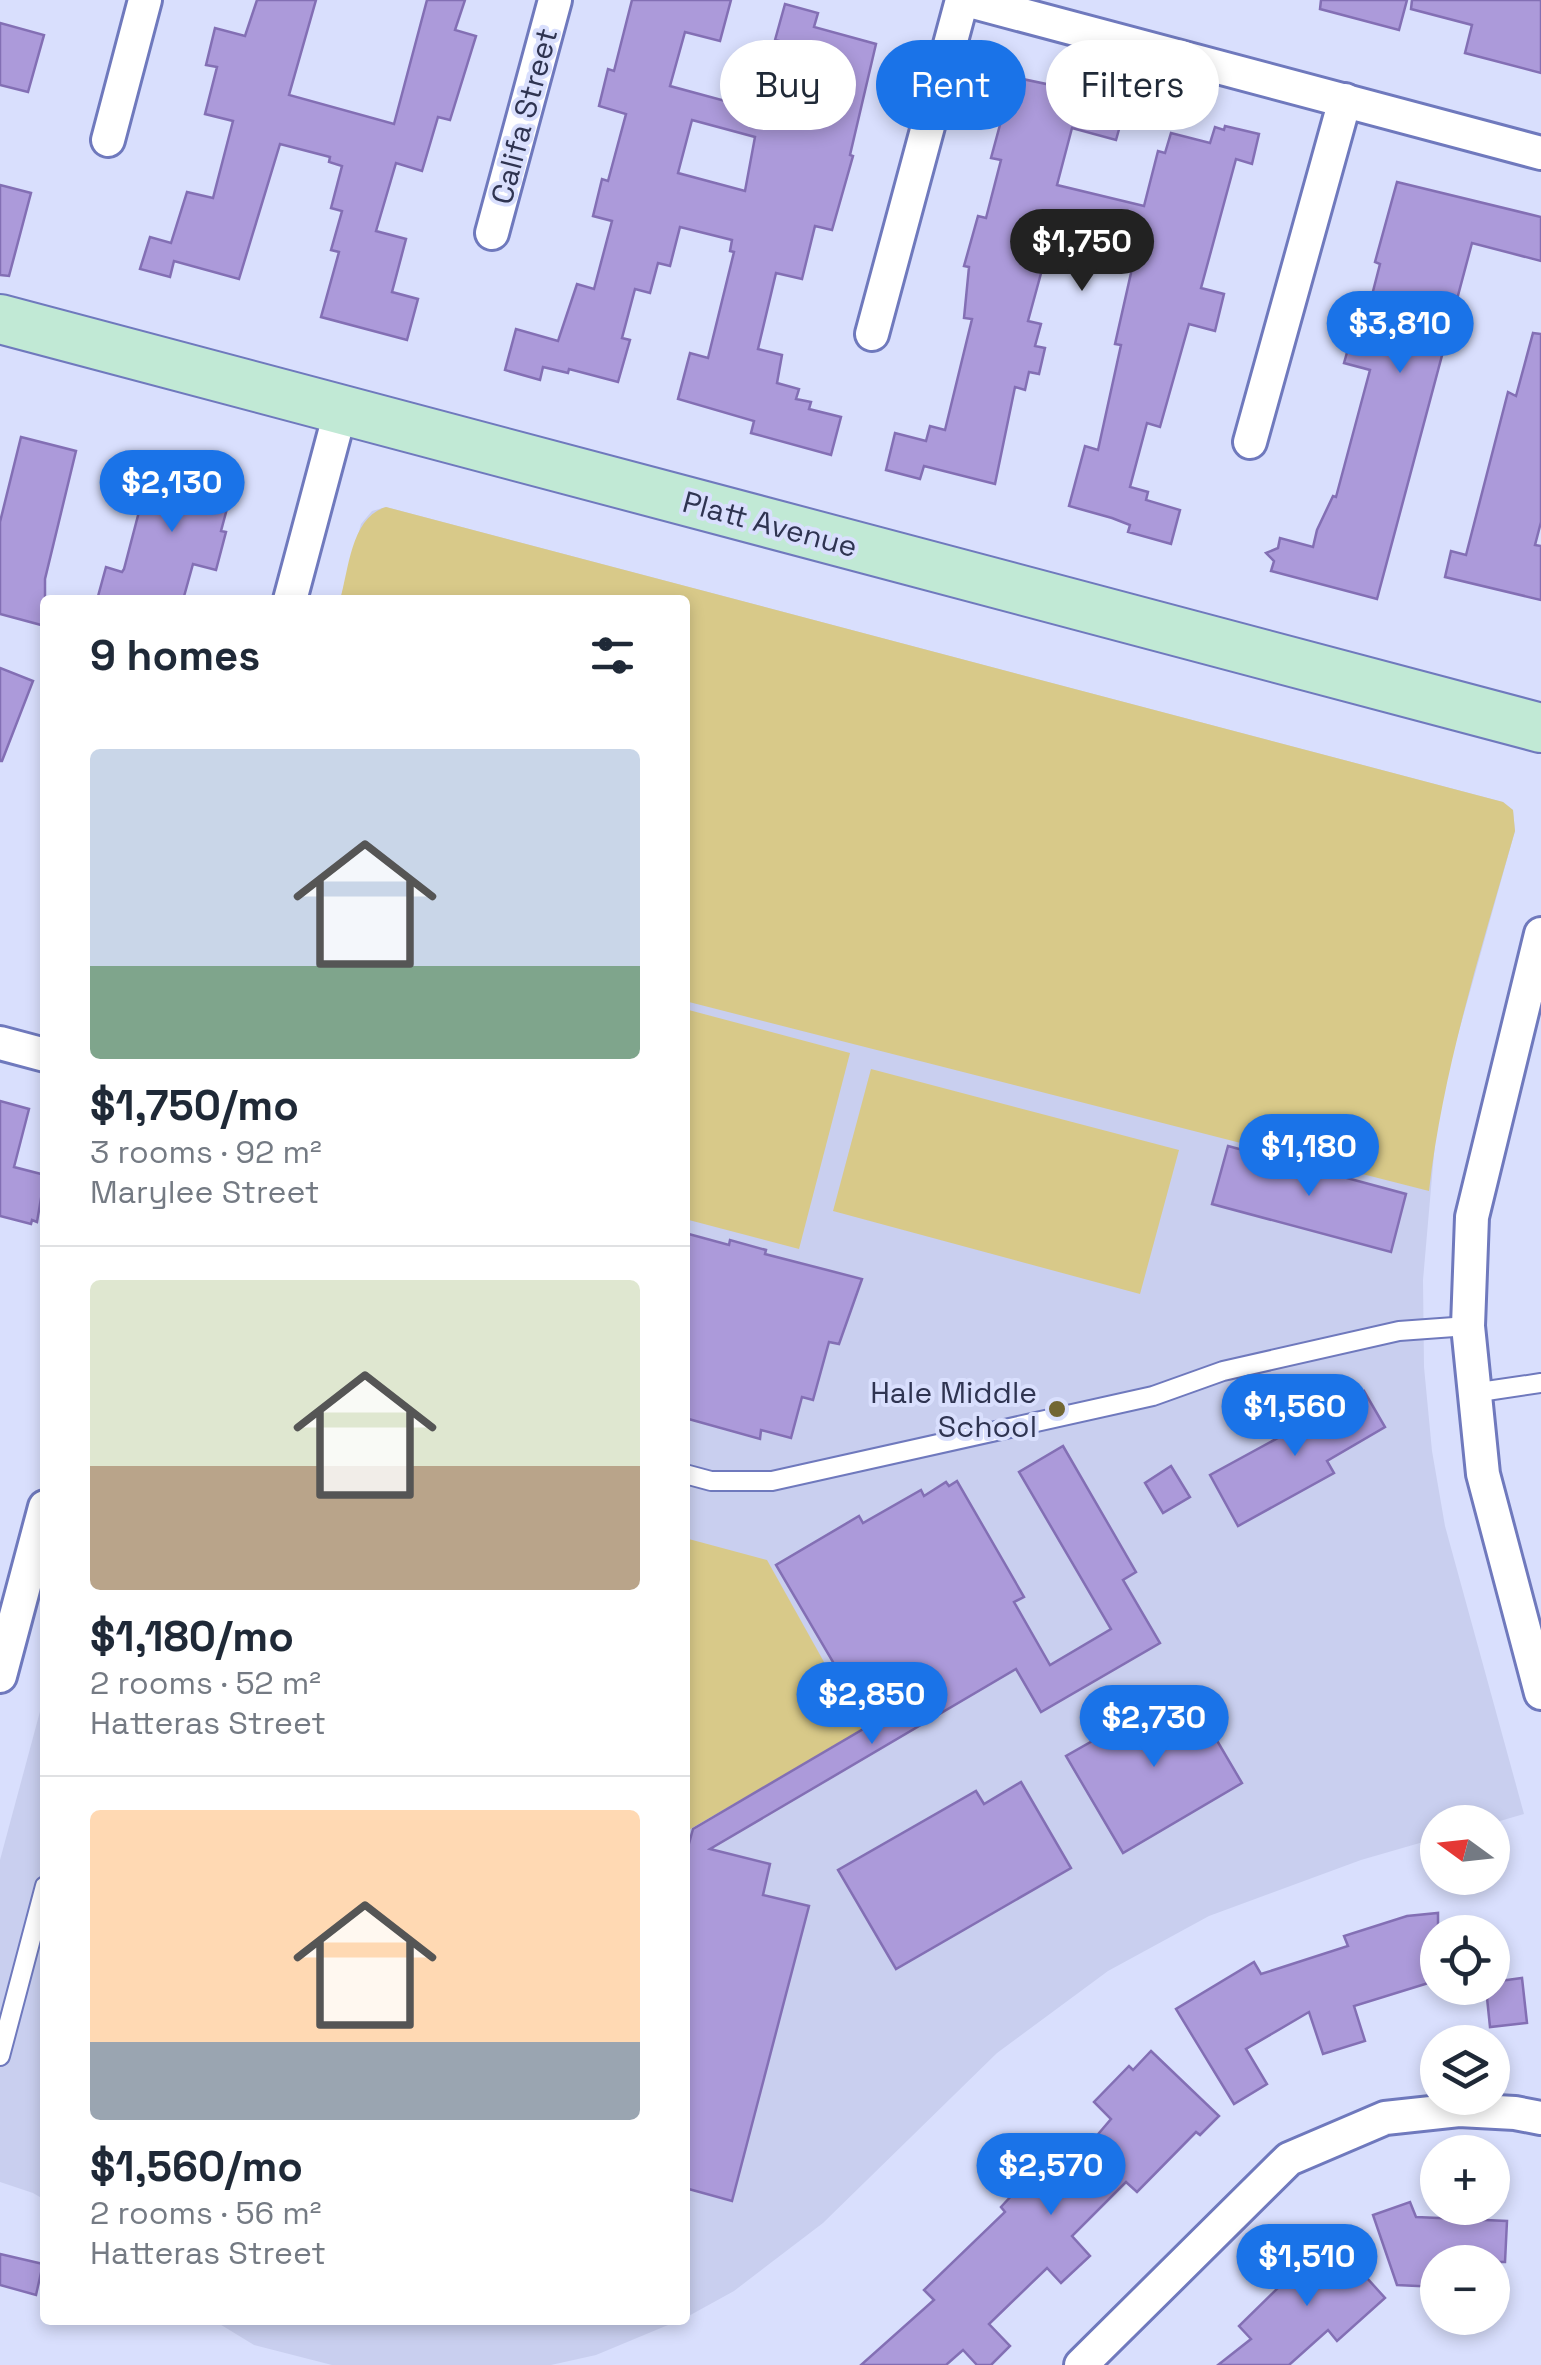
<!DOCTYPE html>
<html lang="en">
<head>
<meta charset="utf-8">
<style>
  :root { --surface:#fff; --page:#f2f2f3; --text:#1f2937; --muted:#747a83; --line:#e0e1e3; --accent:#1a73e8 }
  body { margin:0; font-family:"Space Grotesk",sans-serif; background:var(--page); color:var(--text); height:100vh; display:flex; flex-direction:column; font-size:38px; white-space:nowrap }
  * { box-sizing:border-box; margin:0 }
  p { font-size:32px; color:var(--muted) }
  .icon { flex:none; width:55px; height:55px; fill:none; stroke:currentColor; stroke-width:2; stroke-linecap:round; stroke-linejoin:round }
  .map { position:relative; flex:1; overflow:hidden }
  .drawer { position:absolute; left:40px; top:595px; width:650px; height:1730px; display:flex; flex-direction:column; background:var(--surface); border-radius:10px; box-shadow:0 5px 15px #0003 }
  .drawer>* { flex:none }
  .top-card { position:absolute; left:720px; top:40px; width:670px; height:90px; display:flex; gap:20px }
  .needle { width:65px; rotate:285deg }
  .buttons { position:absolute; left:1420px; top:1805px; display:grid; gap:20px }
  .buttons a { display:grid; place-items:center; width:90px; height:90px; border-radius:50%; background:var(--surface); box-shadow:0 5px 15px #0003; font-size:50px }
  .price { position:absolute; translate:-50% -85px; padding:0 22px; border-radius:35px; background:var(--accent); color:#fff; font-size:32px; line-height:65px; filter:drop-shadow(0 2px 5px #0008) }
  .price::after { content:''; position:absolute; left:50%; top:60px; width:30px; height:22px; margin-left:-15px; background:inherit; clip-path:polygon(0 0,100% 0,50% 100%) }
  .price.current { background:#222; color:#fff }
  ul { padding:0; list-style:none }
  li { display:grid; align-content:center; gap:20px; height:530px; padding:0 50px }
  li+li { border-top:2px solid var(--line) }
  li span { display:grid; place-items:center; height:310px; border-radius:10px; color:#555 }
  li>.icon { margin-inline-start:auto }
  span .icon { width:180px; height:180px; fill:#fffc; stroke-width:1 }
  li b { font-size:42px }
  h2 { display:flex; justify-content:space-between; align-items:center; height:120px; padding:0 50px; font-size:42px }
  .tag { padding:0 35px; border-radius:45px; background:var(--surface); box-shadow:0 5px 15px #0003; font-size:35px; line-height:90px }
  .tag.current { background:var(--accent); color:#fff }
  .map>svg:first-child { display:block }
  .built { fill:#c9cfef }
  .green { fill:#d8c989 }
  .building { fill:#ac9ada; stroke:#836fb4; stroke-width:2.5; fill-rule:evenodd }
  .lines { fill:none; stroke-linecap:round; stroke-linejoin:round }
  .lane-casing { stroke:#6f79bd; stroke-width:22 }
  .street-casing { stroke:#6f79bd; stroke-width:38 }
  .secondary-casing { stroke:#6f79bd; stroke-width:52 }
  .lane { stroke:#fff; stroke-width:18 }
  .street { stroke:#fff; stroke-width:32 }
  .secondary { stroke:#c1e9d5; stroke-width:48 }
  .poi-dot { fill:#726633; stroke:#d9dffd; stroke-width:4 }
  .labels { text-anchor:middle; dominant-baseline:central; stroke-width:8; stroke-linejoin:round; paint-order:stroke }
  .street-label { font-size:30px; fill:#2f3451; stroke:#d9dffd }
  .poi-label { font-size:30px; fill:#2f3451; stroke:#d9dffd; text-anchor:end }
</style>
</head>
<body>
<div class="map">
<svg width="1541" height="2365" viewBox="0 0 1541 2365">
  <rect width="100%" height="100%" fill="#d9dffd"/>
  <g class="built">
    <path d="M 386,507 L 1503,802 L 1513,810 L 1515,831 L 1452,1056 L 1436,1131 L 1423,1280 L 1424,1367 L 1432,1451 L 1445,1526 L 1524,1814 L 1493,1823 L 1438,1822 L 1437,1838 L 1361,1860 L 1209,1916 L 1108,1971 L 997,2053 L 823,2223 L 734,2291 L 685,2318 L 685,600 L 340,600 L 361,524 L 372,511 Z"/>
    <path d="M 45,1693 L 45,2200 L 33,2193 L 0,2182 L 0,1860 Z"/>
    <path d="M 213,2320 L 680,2320 L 596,2355 L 551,2365 L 332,2365 L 254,2345 Z"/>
  </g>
  <g class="green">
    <path d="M 386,507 L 1503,802 L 1513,810 L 1515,831 C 1481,950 1443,1068 1429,1191 L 685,1001 L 685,600 L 340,600 C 349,569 351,517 386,507 Z"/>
    <path d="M 685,1009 L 850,1053 L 799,1249 L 685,1219 Z"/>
    <path d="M 871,1069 L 1179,1150 L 1140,1294 L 833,1211 Z"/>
    <path d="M 685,1538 L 767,1560 L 862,1730 L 685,1832 Z"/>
  </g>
  <g class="building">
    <path d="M 257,0 L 316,0 L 289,95 L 394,124 L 427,0 L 465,0 L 455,30 L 476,36 L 450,120 L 438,117 L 422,171 L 396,163 L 376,231 L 406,239 L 392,292 L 418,299 L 407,340 L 321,317 L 339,252 L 331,250 L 342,211 L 331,208 L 342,166 L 329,162 L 330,157 L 280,144 L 239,279 L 174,261 L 170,277 L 140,269 L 150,237 L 171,243 L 187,192 L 213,198 L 233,121 L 205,114 L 217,67 L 206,65 L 215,28 L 245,36 Z"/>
    <path d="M 632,0 L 731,0 L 720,41 L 685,32 L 670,86 L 766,112 L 776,113 L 794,45 L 775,40 L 785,4 L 818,13 L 814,27 L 876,44 L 850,155 L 853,156 L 832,230 L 815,226 L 802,279 L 776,273 L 758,349 L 782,355 L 777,383 L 799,389 L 796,399 L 811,402 L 809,409 L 841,417 L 831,455 L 751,433 L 754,421 L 678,399 L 690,353 L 708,358 L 734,252 L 730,251 L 732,240 L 680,227 L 670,266 L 658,263 L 650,293 L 635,289 L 622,338 L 630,340 L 618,382 L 569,369 L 568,373 L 543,367 L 540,380 L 505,370 L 516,329 L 558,341 L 577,284 L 594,289 L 612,221 L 593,216 L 602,179 L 608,181 L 626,114 L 599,106 L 608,69 L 614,71 ZM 692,120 L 755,137 L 745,191 L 678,173 Z"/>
    <path d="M 1321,0 L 1407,0 L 1399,30 L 1320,9 Z"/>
    <path d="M 1412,0 L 1541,0 L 1541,73 L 1465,53 L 1472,25 L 1411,9 Z"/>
    <path d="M 0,23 L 44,35 L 28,92 L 0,85 Z"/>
    <path d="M 1013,77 L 1127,101 L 1116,140 L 1072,128 L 1057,185 L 1144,206 L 1158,151 L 1165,153 L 1171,133 L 1210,143 L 1215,127 L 1224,130 L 1225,126 L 1259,134 L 1252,164 L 1236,159 L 1201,288 L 1224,294 L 1215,331 L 1189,324 L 1160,427 L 1147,423 L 1130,487 L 1148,492 L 1146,500 L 1180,510 L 1171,544 L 1128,532 L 1130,525 L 1112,518 L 1069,506 L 1085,446 L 1098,450 L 1121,345 L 1115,344 L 1138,242 L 1055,222 L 1028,321 L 1041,324 L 1035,346 L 1045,348 L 1039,374 L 1029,372 L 1025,390 L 1015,387 L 995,484 L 924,466 L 920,479 L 886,470 L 895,433 L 926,441 L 930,426 L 945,430 L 972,319 L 964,318 L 969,267 L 964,266 L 978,216 L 986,218 L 1001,160 L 991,158 Z"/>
    <path d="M 1397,182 L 1541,217 L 1541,261 L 1472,243 L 1377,599 L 1271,571 L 1274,561 L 1266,553 L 1278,548 L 1280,538 L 1313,547 L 1317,530 L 1333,496 L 1336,497 L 1370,370 L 1344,363 L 1354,328 L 1363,330 L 1380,264 L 1375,262 Z"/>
    <path d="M 0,185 L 31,193 L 9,276 L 0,275 Z"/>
    <path d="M 1533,333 L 1541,334 L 1541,522 L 1535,545 L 1541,546 L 1541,600 L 1445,577 L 1451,551 L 1466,555 L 1508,392 L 1516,396 Z"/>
    <path d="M 21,437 L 76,451 L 45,579 L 45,626 L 0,614 L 0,522 Z"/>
    <path d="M 152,462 L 207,476 L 209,468 L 236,475 L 221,531 L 226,532 L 216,570 L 193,564 L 183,600 L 97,600 L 106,567 L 122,572 L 124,569 Z"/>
    <path d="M 0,668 L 33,681 L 2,761 L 0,761 Z"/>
    <path d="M 0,1101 L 29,1109 L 14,1167 L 45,1175 L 37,1222 L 32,1220 L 31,1224 L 0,1216 Z"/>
    <path d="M 1228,1146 L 1406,1194 L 1391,1252 L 1212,1204 Z"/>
    <path d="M 685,1233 L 729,1245 L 730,1240 L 766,1250 L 765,1254 L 862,1279 L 839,1344 L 829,1342 L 813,1400 L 802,1397 L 791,1438 L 761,1430 L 760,1439 L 685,1418 Z"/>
    <path d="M 1364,1391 L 1385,1427 L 1327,1461 L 1334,1473 L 1238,1526 L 1210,1475 Z"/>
    <path d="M 1063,1446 L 1136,1572 L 1123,1580 L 1160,1643 L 1041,1712 L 1016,1669 L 710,1849 L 770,1864 L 763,1895 L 809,1906 L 732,2201 L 685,2188 L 685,1858 L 693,1829 L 870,1725 L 776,1565 L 859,1516 L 863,1523 L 921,1490 L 924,1496 L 946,1482 L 949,1486 L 957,1481 L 1024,1597 L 1014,1602 L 1050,1665 L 1111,1629 L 1019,1472 Z"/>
    <path d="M 1171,1466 L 1190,1497 L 1163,1513 L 1145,1483 Z"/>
    <path d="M 1186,1688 L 1242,1783 L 1123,1853 L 1066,1756 Z"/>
    <path d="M 1021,1782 L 1071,1868 L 896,1969 L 838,1870 L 976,1791 L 984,1804 Z"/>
    <path d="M 1438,1913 L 1438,1980 L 1354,2006 L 1365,2041 L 1323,2054 L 1309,2012 L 1246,2049 L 1267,2084 L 1234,2104 L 1176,2009 L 1254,1962 L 1261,1974 L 1348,1946 L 1344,1936 L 1407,1916 Z"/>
    <path d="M 1522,1978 L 1527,2023 L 1490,2027 L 1486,1988 L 1492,1988 L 1492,1982 Z"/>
    <path d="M 1151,2051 L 1219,2116 L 1200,2135 L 1196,2132 L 1137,2192 L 1126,2182 L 1072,2236 L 1090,2256 L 1061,2283 L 1047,2268 L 989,2324 L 1010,2346 L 991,2365 L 977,2365 L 963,2350 L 946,2365 L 861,2365 L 934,2300 L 924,2290 L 1005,2212 L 1001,2207 L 1039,2166 L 1031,2159 L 1054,2137 L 1076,2160 L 1111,2119 L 1094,2102 L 1129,2066 L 1133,2070 Z"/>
    <path d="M 1410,2202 L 1416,2217 L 1507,2221 L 1505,2262 L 1438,2262 L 1438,2287 L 1397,2285 L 1373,2215 Z"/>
    <path d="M 1330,2237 L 1385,2298 L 1337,2341 L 1328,2330 L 1289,2365 L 1218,2365 L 1251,2339 L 1239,2326 Z"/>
    <path d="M 0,2254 L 43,2264 L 36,2295 L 0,2285 Z"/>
  </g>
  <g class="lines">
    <g class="lane-casing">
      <g id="lane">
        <path d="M 1473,1393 L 1541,1383"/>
        <path d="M 685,1474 L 711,1481 L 772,1481 L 1153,1396 L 1223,1371 L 1399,1331 L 1468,1326"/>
        <path d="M 0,2056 L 45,1886"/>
      </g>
    </g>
    <g class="street-casing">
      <g id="street">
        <path d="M 966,0 L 1541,153"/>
        <path d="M 108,140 L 145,0"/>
        <path d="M 492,233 L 555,0"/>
        <path d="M 872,334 L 962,0"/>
        <path d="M 1250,442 L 1345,100"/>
        <path d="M 290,600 L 341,409"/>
        <path d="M 1541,934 L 1472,1217 L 1468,1326 L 1483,1474 L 1541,1693"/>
        <path d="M 0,1043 L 45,1055"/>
        <path d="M 0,1676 L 45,1507"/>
        <path d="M 1081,2365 L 1289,2159 L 1385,2118 L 1459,2110 L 1515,2113 L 1541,2118"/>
      </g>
    </g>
    <g class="secondary-casing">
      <path id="secondary" d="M 0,319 L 1541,728"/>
    </g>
    <use href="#lane" class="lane"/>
    <use href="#street" class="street"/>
    <use href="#secondary" class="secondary"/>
  </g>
  <circle class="poi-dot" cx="1057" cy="1409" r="10"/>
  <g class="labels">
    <g class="street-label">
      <text transform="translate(524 116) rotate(-75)">Califa Street</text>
      <text transform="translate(770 524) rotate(15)">Platt Avenue</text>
    </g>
    <g class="poi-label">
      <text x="1037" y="1392">Hale Middle<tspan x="1037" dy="34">School</tspan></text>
    </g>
  </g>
</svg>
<div class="buttons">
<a><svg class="needle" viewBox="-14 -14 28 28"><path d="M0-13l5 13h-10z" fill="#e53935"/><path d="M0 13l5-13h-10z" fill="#747a83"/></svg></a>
<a><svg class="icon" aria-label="locate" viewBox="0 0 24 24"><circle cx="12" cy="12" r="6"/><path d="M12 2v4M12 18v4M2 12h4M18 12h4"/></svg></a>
<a><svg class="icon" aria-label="layers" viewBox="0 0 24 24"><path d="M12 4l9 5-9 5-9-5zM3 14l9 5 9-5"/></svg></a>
<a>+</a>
<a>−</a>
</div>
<b class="price current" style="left:1082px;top:294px">$1,750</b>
<b class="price" style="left:1400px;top:376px">$3,810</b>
<b class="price" style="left:172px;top:535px">$2,130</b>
<b class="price" style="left:1309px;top:1199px">$1,180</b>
<b class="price" style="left:1295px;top:1459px">$1,560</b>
<b class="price" style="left:872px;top:1747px">$2,850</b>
<b class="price" style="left:1154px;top:1770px">$2,730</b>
<b class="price" style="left:1051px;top:2218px">$2,570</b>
<b class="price" style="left:1307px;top:2309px">$1,510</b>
<div class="top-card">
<a class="tag">Buy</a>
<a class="tag current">Rent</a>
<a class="tag">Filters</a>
</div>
<section class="drawer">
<h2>9 homes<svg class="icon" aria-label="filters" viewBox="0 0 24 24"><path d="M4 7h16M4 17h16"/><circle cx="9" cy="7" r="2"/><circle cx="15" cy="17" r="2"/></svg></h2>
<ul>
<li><span style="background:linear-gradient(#c9d6e8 70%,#7fa58c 0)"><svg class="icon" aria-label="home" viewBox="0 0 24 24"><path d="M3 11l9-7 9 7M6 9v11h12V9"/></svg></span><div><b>$1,750/mo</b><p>3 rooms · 92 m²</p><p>Marylee Street</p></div></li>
<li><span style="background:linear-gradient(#dfe7d0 60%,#b9a48a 0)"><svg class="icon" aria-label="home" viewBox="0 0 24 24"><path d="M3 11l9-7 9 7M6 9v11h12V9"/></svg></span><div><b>$1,180/mo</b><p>2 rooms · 52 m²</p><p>Hatteras Street</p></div></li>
<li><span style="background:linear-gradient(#ffd9b3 75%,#9aa5b1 0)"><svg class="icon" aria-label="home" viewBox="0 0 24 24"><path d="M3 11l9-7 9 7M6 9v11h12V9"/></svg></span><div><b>$1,560/mo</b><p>2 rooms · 56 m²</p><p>Hatteras Street</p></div></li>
</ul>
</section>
</div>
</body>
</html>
